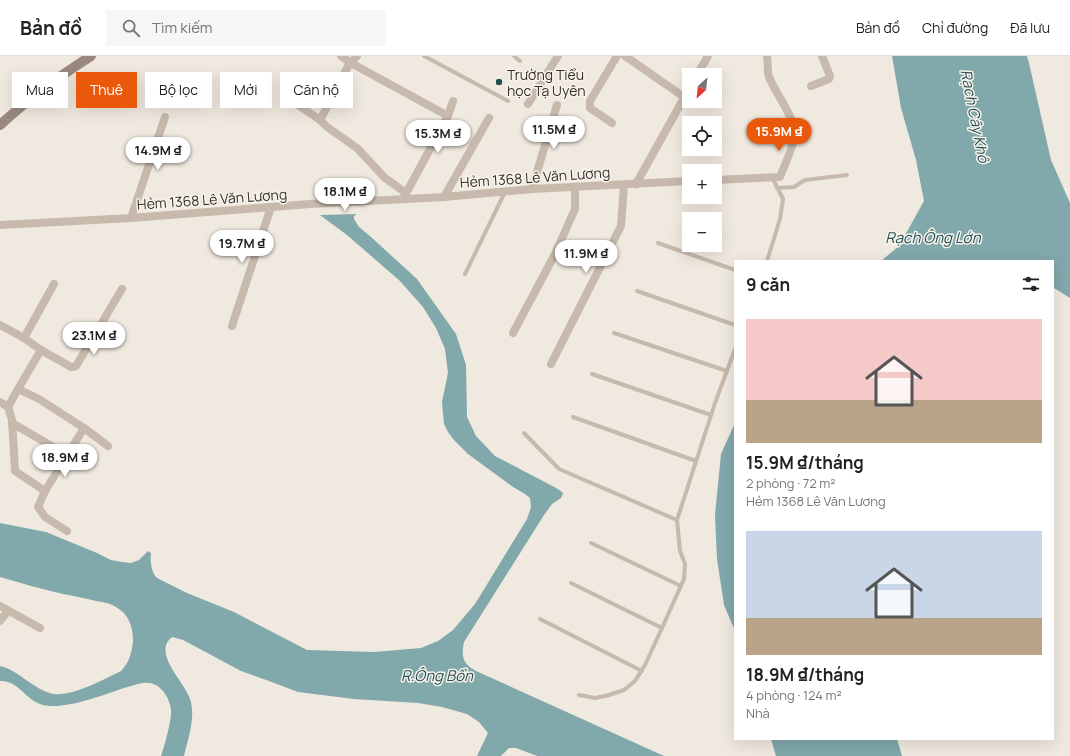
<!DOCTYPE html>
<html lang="vi">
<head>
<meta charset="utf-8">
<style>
  :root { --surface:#fff; --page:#f6f6f6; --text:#222; --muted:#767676; --line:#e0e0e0; --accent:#ea580c }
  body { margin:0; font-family:Manrope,sans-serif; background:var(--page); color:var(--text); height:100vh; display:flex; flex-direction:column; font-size:15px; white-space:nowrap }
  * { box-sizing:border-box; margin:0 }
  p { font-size:13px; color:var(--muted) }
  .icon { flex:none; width:22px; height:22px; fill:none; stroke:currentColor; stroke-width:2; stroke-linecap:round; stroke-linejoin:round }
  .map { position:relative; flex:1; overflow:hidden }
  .drawer { position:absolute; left:734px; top:204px; width:320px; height:480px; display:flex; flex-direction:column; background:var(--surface); border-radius:0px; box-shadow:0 4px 16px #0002 }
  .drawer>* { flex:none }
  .banner { position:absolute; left:12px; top:16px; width:380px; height:36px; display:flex; gap:8px }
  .needle { width:26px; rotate:207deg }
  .buttons { position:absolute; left:682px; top:12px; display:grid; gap:8px }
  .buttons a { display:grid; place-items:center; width:40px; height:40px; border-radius:0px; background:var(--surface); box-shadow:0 4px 16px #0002; font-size:20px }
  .price { position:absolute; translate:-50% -34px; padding:0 9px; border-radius:14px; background:#fff; color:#222; font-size:13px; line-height:26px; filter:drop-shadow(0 1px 2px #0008) }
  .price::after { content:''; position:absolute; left:50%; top:24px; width:12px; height:9px; margin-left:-6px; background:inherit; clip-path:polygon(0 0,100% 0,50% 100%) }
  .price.selected { background:var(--accent); color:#fff }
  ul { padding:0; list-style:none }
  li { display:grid; align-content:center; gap:8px; height:212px; padding:0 12px }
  li span { display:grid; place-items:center; height:124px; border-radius:0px; color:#555 }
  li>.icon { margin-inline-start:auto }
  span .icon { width:72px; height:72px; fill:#fffc; stroke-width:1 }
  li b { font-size:17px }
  h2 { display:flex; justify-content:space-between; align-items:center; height:48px; padding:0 12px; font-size:17px }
  .tag { padding:0 14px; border-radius:0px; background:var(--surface); box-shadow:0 4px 16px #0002; font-size:14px; line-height:36px }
  .tag.selected { background:var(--accent); color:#fff }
  header { display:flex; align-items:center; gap:24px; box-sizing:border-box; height:56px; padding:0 20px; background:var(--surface); border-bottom:1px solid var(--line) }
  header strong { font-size:19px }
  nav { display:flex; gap:22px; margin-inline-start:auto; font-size:14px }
  .search { width:280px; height:36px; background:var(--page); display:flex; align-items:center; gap:10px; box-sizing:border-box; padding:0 14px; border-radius:0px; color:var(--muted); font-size:15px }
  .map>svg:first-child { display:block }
  .water { fill:#81a8ab }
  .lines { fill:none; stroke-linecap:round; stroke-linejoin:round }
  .lane { stroke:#c7b9ac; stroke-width:4 }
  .street { stroke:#c7b9ac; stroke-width:8 }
  .secondary { stroke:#9b897e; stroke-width:10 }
  .poi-dot { fill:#244f54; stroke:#f8f3eb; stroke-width:1.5 }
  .labels { text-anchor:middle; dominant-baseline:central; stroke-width:3; stroke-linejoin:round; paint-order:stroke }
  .poi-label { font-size:14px; fill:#362e2a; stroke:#f8f3eb; text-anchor:start }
  .street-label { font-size:14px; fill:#362e2a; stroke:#f8f3eb }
  .water-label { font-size:15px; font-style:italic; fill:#244f54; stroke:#f8f3eb }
</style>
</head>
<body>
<header>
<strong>Bản đồ</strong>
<div class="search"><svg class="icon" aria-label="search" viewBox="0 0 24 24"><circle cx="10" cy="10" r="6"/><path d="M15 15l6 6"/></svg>Tìm kiếm</div>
<nav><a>Bản đồ</a><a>Chỉ đường</a><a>Đã lưu</a></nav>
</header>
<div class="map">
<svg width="1070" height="700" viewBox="0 0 1070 700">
  <rect width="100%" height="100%" fill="#f0e9df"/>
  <g class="water">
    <path d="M 892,0 L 1027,0 L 1029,7 L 1051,104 L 1070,147 L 1070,242 L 1054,232 L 1053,233 L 1053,205 L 881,205 L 899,190 L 924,145 L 916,104 L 901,52 Z"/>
    <path d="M 357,158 L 354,160 L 354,163 L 359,171 L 371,181 L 417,223 L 456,278 L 466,309 L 467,361 L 476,380 L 495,400 L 558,433 L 563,437 L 561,442 L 552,448 L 544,459 L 464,586 C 461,601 463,608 476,615 L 664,700 L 537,700 L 516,692 L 509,692 L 501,700 L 477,700 L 488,677 L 479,666 L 467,658 L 442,651 L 418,647 L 354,643 L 298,636 L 269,625 L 241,615 L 183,584 L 172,581 C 151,598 187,627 191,646 C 195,664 188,683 184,700 L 161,700 C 164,692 172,663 171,655 C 171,651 169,645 167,641 C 163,634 157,627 148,627 C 141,626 129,631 121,633 C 101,640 71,651 50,650 C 26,649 21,624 0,625 L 0,610 C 13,613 21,621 32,628 C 38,632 47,637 54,638 C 74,640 102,624 121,615 C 129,607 132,596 133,585 C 133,571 129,558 116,551 C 110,547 102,546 96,545 C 85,542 74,540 63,538 C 41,533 21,527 0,521 L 0,467 L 46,476 L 97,497 L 111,504 L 122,506 L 131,507 L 139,504 L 148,495 L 151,497 C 150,505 151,516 157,522 L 187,537 L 234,556 L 307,594 L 374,596 L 421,592 L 438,585 L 453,574 L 475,548 L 527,463 L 531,451 L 530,442 L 525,438 L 513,431 L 468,398 L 454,384 L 448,376 L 444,368 L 442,346 L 448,317 L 445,293 L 436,272 L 423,251 L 400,225 L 347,179 L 320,159 Z"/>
    <path d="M 735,367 L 735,575 L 724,549 L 717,503 L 715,459 L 721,398 Z"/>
    <path d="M 771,683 L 897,683 L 902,700 L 776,700 Z"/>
  </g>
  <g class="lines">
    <g class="lane">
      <path d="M 424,0 L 508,45"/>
      <path d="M 514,0 L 520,5"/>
      <path d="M 777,132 L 794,131 L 805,124 L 847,119"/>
      <path d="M 658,187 L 735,214"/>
      <path d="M 767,205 L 780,163 L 783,143 L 772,121"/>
      <path d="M 465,218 L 505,136"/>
      <path d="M 637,235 L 735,269"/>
      <path d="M 614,277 L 727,315"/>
      <path d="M 592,318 L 711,359"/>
      <path d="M 573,361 L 696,405"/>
      <path d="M 524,377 L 559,413 L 677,464"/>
      <path d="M 591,487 L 681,530"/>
      <path d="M 571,527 L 662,572"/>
      <path d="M 540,563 L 642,615"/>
      <path d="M 579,639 L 595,642 L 609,639 L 624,634 L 635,625 L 645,609 L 662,572 L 684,523 L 685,508 L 680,495 L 677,464 L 715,347 L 735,293"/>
    </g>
    <g class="street">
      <path d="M 341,0 L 351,7 L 448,60"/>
      <path d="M 625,0 L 684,41"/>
      <path d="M 697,19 L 708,0"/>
      <path d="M 811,30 L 829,23 L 830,20 L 822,0"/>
      <path d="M 285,40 L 320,64 L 327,71 L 357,92 L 385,122 L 406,137"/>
      <path d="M 528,48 L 558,0"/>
      <path d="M 320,64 L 341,25 L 348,10 L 357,0"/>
      <path d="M 612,67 L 590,52 L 590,45 L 617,0"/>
      <path d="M 715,124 L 780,121 C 785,108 794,90 795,77 C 796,65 774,34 769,21 C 767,15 768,7 767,0"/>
      <path d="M 636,128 L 689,33"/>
      <path d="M 532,133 L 557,49"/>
      <path d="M 404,141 L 448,60 L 453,45"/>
      <path d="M 444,141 L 489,62"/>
      <path d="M 131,162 L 165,61"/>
      <path d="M 0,169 L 131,162 L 310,148 L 444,141 L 532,133 L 689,125"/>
      <path d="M 0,269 L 24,282 L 41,294 L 18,333"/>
      <path d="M 232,270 L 271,151"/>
      <path d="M 513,277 L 555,198 L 575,153 L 575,131"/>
      <path d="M 24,282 L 54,228"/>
      <path d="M 41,294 L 71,311 L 73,311 L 76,310 L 122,233"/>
      <path d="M 551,308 L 621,170 L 624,129"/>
      <path d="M 0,346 L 8,351 L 12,364 L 15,415 L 45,435"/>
      <path d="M 8,351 L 18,333 L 39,343 L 84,372"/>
      <path d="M 12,367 L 67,399"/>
      <path d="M 67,475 L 45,461 L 38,451 L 45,435 L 84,372 L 108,390"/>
      <path d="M 0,550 L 40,572"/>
      <path d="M 0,565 L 8,555"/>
    </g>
    <path class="secondary" d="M 0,69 C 28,43 58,21 91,0"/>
  </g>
  <circle class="poi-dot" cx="499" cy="26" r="4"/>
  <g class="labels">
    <g class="poi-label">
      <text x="507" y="18">Trường Tiểu<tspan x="507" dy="16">học Tạ Uyên</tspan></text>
    </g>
    <g class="street-label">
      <text transform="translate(535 121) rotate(-4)">Hẻm 1368 Lê Văn Lương</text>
      <text transform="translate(212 143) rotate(-4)">Hẻm 1368 Lê Văn Lương</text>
    </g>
    <g class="water-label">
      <text transform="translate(975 60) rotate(79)">Rạch Cây Khô</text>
      <text x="933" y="181">Rạch Ông Lớn</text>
      <text x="437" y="619">R.Ông Bổn</text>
    </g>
  </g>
</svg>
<div class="buttons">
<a><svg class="needle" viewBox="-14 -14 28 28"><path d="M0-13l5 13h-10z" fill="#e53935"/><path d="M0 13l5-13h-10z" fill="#767676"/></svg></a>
<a><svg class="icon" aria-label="locate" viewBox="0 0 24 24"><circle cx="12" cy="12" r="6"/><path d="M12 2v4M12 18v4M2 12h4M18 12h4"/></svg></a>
<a>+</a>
<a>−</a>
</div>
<b class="price" style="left:554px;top:94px">11.5M ₫</b>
<b class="price selected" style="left:779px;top:96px">15.9M ₫</b>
<b class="price" style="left:438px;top:98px">15.3M ₫</b>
<b class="price" style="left:158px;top:115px">14.9M ₫</b>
<b class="price" style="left:345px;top:156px">18.1M ₫</b>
<b class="price" style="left:242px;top:208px">19.7M ₫</b>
<b class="price" style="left:586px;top:218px">11.9M ₫</b>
<b class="price" style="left:94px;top:300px">23.1M ₫</b>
<b class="price" style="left:65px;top:422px">18.9M ₫</b>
<div class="banner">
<a class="tag">Mua</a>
<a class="tag selected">Thuê</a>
<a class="tag">Bộ lọc</a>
<a class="tag">Mới</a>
<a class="tag">Căn hộ</a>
</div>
<section class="drawer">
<h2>9 căn<svg class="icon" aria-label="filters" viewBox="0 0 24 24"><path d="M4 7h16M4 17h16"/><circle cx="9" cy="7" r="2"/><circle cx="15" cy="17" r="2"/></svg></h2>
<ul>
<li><span style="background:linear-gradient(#f6c9c9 65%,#b9a48a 0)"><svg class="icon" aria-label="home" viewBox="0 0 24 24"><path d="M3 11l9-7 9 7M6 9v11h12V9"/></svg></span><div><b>15.9M ₫/tháng</b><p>2 phòng · 72 m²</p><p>Hẻm 1368 Lê Văn Lương</p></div></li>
<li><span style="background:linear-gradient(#c9d6e8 70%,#b9a48a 0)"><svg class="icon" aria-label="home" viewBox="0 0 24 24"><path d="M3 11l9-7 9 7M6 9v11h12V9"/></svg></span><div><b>18.9M ₫/tháng</b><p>4 phòng · 124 m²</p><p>Nhà</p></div></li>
</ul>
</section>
</div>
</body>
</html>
